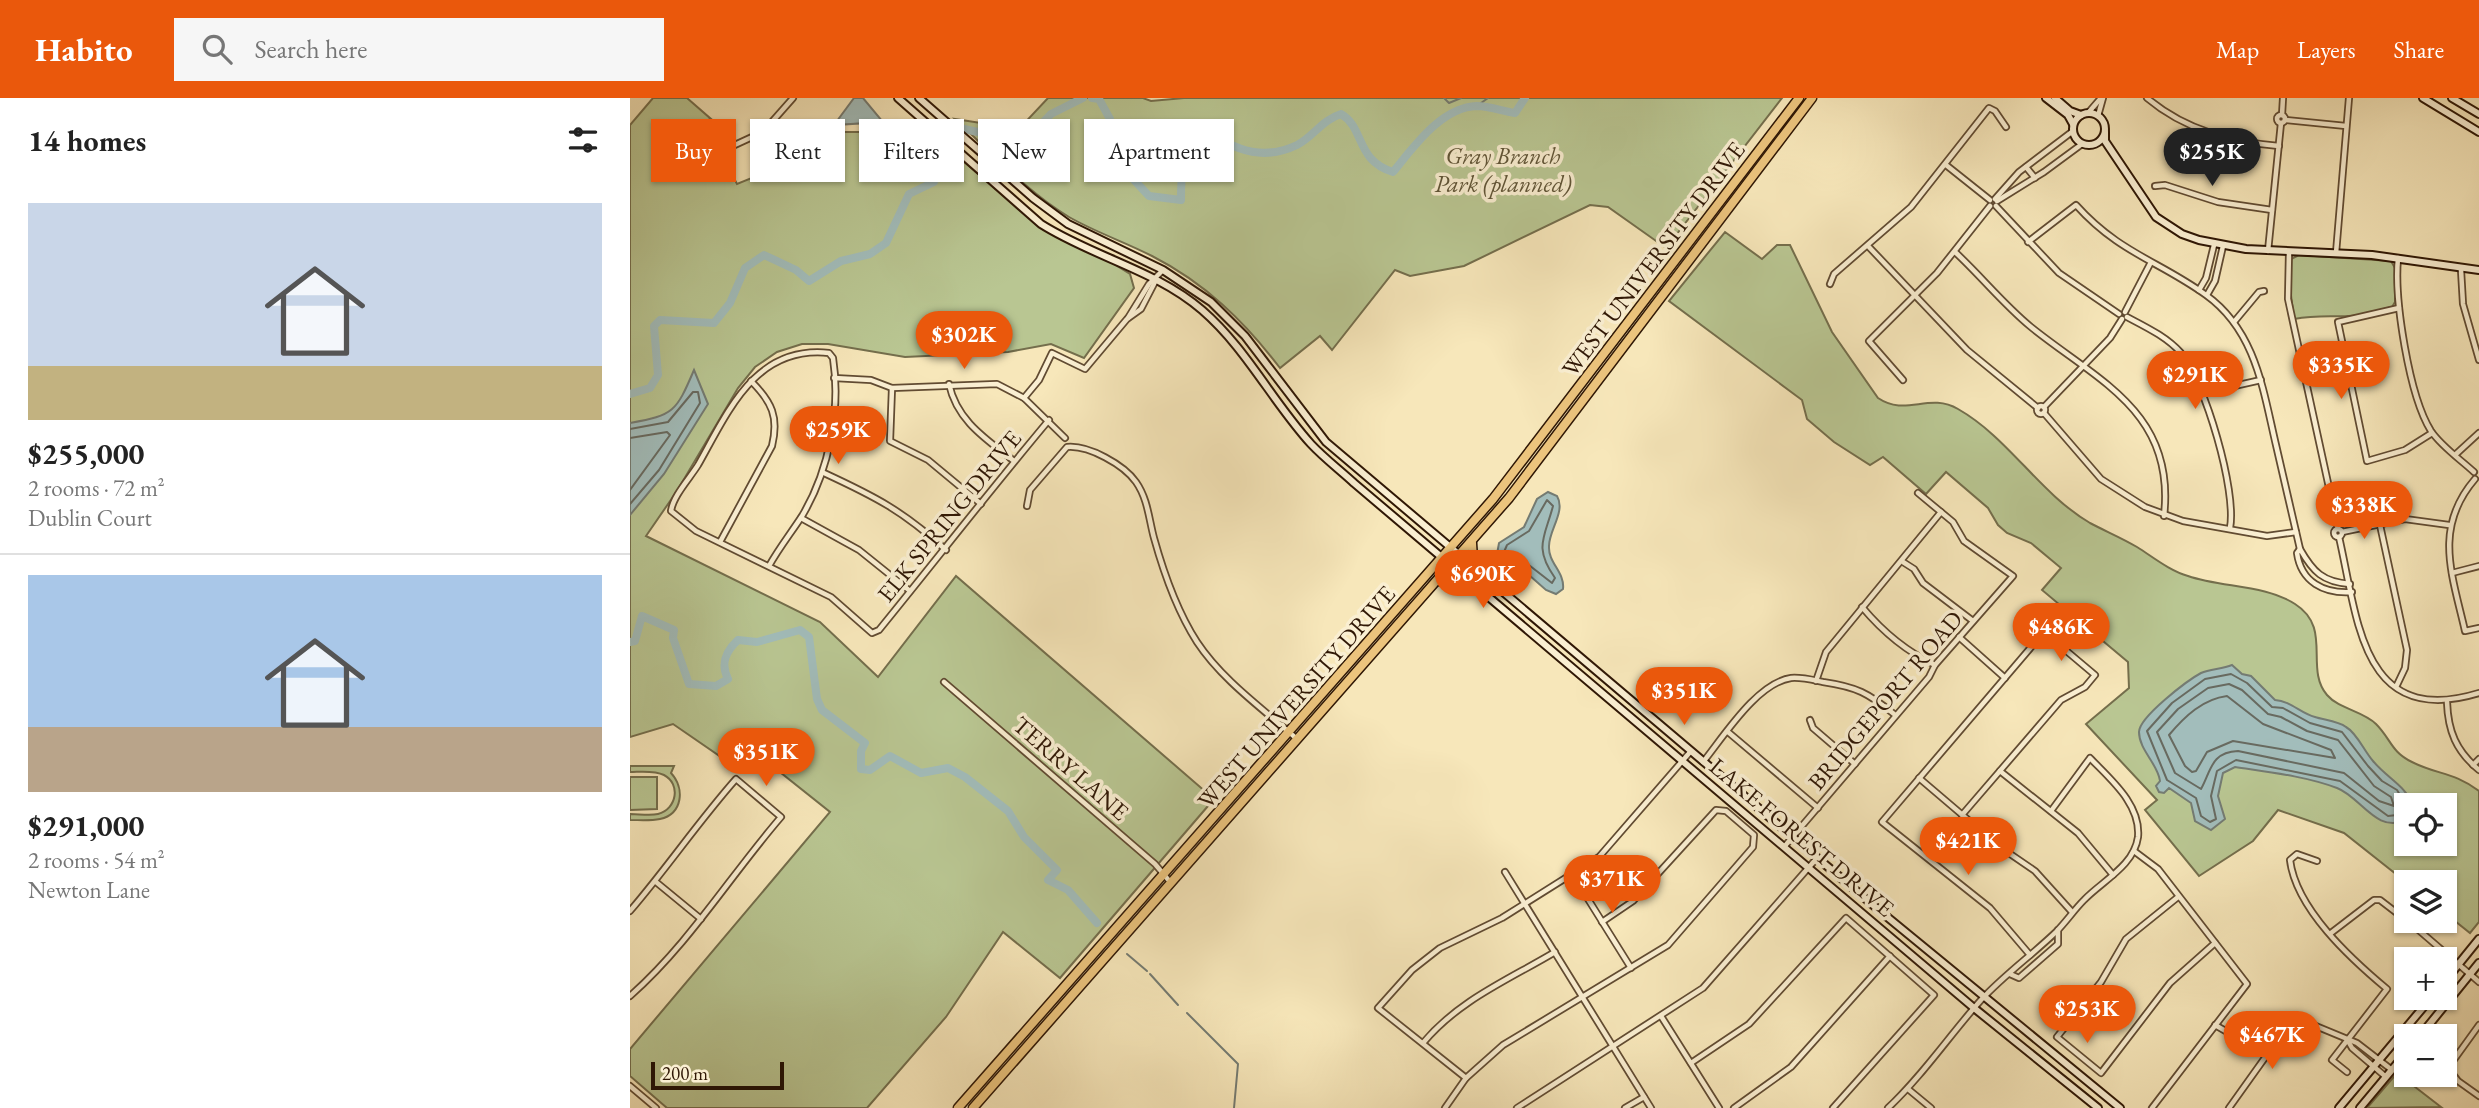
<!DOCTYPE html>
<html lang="en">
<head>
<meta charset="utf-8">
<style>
  :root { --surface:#fff; --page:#f6f6f6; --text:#222; --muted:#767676; --line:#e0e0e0; --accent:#ea580c }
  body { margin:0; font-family:"EB Garamond",serif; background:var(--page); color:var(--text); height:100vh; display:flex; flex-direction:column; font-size:26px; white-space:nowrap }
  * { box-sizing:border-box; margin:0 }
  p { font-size:23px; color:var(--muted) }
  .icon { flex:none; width:38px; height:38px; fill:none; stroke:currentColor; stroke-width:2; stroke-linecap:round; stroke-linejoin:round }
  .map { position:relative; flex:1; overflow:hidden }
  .panel { display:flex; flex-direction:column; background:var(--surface); width:630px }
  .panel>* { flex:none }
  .banner { position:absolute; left:21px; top:21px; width:665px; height:63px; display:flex; gap:14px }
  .tools { position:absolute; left:1764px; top:695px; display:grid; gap:14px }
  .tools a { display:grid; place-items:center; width:63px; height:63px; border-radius:0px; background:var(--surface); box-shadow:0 2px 5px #0004; font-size:35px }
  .scale { position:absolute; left:21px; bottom:18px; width:133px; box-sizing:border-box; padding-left:7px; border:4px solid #2f1705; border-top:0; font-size:19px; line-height:24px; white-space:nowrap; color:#2f1705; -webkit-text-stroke:5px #faefd2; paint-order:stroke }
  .price { position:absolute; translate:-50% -60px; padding:0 16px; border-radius:24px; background:var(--accent); color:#fff; font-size:23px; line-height:46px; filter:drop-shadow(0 2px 4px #0008) }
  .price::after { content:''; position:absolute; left:50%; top:42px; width:21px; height:16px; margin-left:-10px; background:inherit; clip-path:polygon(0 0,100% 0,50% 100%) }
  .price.current { background:#222; color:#fff }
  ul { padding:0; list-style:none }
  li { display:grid; align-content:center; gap:14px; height:371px; padding:0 28px }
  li+li { border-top:2px solid var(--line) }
  li span { display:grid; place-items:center; height:217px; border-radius:0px; color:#555 }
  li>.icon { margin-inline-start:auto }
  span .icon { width:126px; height:126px; fill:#fffc; stroke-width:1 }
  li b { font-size:30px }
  h2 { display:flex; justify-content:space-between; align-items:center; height:84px; padding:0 28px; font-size:30px }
  .pill { padding:0 24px; border-radius:0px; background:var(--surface); box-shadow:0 2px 5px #0004; font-size:24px; line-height:63px }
  .pill.current { background:var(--accent); color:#fff }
  header { display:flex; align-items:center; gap:42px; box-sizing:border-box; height:98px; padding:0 35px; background:var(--accent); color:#fff }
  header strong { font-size:33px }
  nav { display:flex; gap:38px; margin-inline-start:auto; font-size:24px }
  .search { width:490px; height:63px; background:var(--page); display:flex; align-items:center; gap:18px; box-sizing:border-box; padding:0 24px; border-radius:0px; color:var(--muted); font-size:26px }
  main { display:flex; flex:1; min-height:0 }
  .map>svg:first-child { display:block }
  .green { fill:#b9c692; stroke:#746e4c; stroke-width:2; fill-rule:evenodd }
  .water { fill:#a2bdbb; stroke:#747b72; stroke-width:2 }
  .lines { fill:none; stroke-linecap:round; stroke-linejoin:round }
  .shore { stroke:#686a60; stroke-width:2 }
  .stream { stroke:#747b72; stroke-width:2 }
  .river { stroke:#a2bdbb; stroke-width:8 }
  .street-casing { stroke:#614b32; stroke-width:8 }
  .secondary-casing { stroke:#2f1705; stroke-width:10 }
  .highway-casing { stroke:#2f1705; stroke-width:11 }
  .street { stroke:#faefd2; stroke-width:4.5 }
  .secondary { stroke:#faefd2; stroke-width:6 }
  .highway { stroke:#ecc47d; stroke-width:8 }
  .labels { text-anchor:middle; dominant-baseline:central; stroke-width:7; stroke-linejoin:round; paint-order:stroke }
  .park-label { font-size:24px; font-style:italic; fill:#5f5436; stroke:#faefd2 }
  .street-label { font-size:24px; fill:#2f1705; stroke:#faefd2 }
</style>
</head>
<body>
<header>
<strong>Habito</strong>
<div class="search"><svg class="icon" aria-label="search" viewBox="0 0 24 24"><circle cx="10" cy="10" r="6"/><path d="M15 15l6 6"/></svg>Search here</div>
<nav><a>Map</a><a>Layers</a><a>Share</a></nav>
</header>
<main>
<section class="panel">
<h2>14 homes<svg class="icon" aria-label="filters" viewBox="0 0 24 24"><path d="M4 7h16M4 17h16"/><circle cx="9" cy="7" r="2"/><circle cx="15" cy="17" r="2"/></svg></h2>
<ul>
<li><span style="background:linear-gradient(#c9d6e8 75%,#c2b280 0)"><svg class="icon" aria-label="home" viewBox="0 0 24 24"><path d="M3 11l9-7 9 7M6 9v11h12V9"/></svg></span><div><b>$255,000</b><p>2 rooms · 72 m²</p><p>Dublin Court</p></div></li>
<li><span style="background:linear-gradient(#a9c7e8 70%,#b9a48a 0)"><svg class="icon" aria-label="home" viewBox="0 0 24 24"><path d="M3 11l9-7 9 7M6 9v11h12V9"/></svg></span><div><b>$291,000</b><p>2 rooms · 54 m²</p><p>Newton Lane</p></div></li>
</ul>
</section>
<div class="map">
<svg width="1849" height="1010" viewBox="0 0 1849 1010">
  <rect width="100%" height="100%" fill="#f7e7ba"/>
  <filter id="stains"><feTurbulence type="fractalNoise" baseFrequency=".00286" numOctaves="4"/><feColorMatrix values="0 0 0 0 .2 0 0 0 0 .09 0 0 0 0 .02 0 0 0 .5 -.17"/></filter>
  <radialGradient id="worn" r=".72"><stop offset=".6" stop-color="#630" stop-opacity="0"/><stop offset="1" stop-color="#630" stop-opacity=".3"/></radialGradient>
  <g class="green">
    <path d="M 23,0 L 57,0 L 81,21 L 50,32 L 64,64 L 76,72 L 98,69 L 107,86 L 139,73 L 180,34 L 253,34 L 281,62 L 294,57 L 306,45 L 317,54 L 319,51 L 395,116 L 432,141 L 479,163 L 500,176 L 504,190 L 454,260 L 421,246 L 378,254 L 275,259 L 198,246 L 172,246 L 147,254 L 125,269 L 108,290 L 47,393 L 16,438 L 190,524 L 248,579 L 326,478 L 584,701 L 430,880 L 373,834 L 316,919 L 237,1010 L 37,1010 L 0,978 L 0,951 L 200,714 L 121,651 L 104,668 L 43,626 L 0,639 L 0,27 Z"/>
    <path d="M 418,0 L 513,0 L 521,3 L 554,0 L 1152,0 L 1036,150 L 978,109 L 960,107 L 834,168 L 780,178 L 765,172 L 702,252 L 690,238 L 650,270 C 614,223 575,185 522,158 C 495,144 465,134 439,119 C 397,94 361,54 325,21 L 389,31 Z"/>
    <path d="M 1095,134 L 1132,161 L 1147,147 L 1160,147 L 1202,234 L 1248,300 C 1276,319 1299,294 1328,311 C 1379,340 1409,395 1460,425 C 1475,433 1492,440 1507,449 C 1523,459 1540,473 1558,478 C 1592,490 1634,486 1665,506 C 1703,530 1674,570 1697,597 C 1709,611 1733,613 1746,626 C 1761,641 1761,654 1782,664 C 1808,677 1824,674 1849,693 L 1849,824 L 1840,835 L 1815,815 L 1815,784 L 1776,784 L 1714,735 L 1648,712 L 1623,743 L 1569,778 L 1515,712 L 1527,702 L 1456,626 L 1499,590 L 1498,564 L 1412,492 L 1431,470 L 1401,445 L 1377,435 L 1368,427 L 1358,410 L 1316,374 L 1296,396 L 1253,359 L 1240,367 L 1204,344 L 1177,321 L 1172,302 L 1039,203 ZM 1776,707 L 1815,707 L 1815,746 L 1776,746 Z"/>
    <path d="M 1669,157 L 1761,163 L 1765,170 L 1765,204 L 1762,209 C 1748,212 1732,218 1718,218 C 1699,219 1686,217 1664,221 L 1660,190 L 1661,161 Z"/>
    <path d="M 0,668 L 44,668 L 41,675 C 55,690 53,716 30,721 C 20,723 10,722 0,722 L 0,716 C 9,716 20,718 28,716 C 47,711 51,686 34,677 C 24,672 10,674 0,674 Z"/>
    <path d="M 0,679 L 27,679 L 27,711 L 0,712 Z"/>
    <path d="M 1767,975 L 1811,1009 L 1737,1010 Z"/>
  </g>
  <g class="water">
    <path d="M 224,0 L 233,0 L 253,24 L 204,27 Z"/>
    <path d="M 64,272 L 78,306 L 34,376 L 0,417 L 0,325 C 44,317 46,314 64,272 Z"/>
    <path d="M 918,394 L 927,398 C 936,413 919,432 919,448 C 918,465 935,474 933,491 L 926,496 L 916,492 L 891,470 L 873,465 L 867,456 L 869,445 L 894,429 L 907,401 Z"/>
    <path d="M 1602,567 L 1612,576 L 1621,578 L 1645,602 C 1661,603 1670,615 1685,619 C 1694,622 1708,623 1716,629 C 1727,635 1734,653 1743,663 C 1757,680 1775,687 1783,707 L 1776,707 L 1776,722 C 1746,736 1731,699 1707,690 C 1675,678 1638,674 1605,669 L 1593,675 L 1588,698 L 1595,721 L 1581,732 L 1565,723 L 1561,705 L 1539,690 L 1534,695 L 1529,694 L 1526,688 L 1530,683 C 1528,666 1509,652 1509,634 C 1509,619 1558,582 1571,575 C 1580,571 1592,571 1602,567 Z"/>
  </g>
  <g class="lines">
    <g class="shore">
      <path d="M 0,331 L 38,324 L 63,294 L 68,294 L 70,305 L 29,372 L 0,406"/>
      <path d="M 0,340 L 37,334 L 40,337 L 0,392"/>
      <path d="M 917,402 L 923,408 C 915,439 903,449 925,480 L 922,485 L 895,464 L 877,460 L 874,454 L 877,447 L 899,433 Z"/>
      <path d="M 1599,586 L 1612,592 L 1638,616 L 1651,619 L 1677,633 L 1708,642 L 1744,688 L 1761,699 L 1764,708 L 1749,703 L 1714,675 L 1608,653 C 1581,654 1581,673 1571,691 L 1545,675 L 1527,634 L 1548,611 L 1578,590 Z"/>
      <path d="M 1597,598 L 1633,626 L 1701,652 L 1705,660 L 1603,643 L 1577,654 L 1566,673 L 1562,674 L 1555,668 L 1539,637 C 1555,618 1573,601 1597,598 Z"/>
      <path d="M 1776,707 L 1767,692 L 1752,683 L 1738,668 L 1712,634 L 1680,625 L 1653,610 L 1642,609 L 1617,585 L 1601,576 L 1575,581 L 1542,605 L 1517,633 L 1537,682 L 1566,700 L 1571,718 L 1580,724 L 1586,721 L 1581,698 L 1587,673 L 1606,662 L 1710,683 L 1758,718 L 1776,716"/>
    </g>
    <g class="stream">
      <path d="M 814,0 L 819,5 L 831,0"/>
      <path d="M 847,8 L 858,0"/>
      <path d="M 497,856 L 517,873"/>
      <path d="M 520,876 L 548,907"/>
      <path d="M 557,915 L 608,966 L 604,1010"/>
    </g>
    <g class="river">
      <path d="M 462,0 L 469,1 L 480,21 L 482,46 L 490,67 L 519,98 L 551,102 C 551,66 553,56 585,37 C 610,55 638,61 667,47 C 683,39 692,22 711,16 C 735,30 725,62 763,74 C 783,50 811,9 847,8 C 858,8 873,13 885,15 L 895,0"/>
      <path d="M 0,296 L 20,290 L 28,277 L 24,228 L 30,222 L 84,225 L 100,205 L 115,170 L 134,157 L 166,172 L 179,183 L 211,163 L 240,156 L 256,145 L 279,96 L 304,84 L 324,39 L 334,31 L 357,36 L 377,54 L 392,59 L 402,49 L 401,37 L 421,16 L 453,0"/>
      <path d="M 0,544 L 5,543 L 12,518 L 44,532 L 43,540 L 59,586 L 86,588 L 98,581 C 90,565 96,553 108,542 L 127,544 L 170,532 L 179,539 L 187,601 L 192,612 L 235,645 L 231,653 L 231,671 L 240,672 L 260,658 L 291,675 L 318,670 L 335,679 L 378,713 L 394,739 L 427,772 L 418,782 L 438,792 L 467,825"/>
    </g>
    <g class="street-casing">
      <g id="street">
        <path d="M 1517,0 C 1555,32 1601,44 1649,48"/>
        <path d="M 1458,15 L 1471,0"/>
        <circle cx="1651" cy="21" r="4"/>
        <path d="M 1652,17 L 1653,0"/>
        <path d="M 1468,18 L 1473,0"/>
        <path d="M 1655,22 L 1716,28"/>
        <path d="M 83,57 L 133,34 L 163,0"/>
        <path d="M 1316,67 L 1360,102"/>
        <path d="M 1396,69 L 1405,80"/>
        <path d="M 1525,88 L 1535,87 L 1588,104 L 1642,112"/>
        <path d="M 1365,101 L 1389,74 L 1443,33"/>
        <path d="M 1367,103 L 1414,74 L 1452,46"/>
        <path d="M 1366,108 L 1429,175 L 1489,216"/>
        <path d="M 1398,144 L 1446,107 C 1489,155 1529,163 1576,197 C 1626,233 1633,292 1646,347 C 1654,382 1662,416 1670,451"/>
        <path d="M 1238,148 L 1337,252 L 1408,310"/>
        <path d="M 1638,153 L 1651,25"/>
        <path d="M 1325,154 C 1351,178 1373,206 1401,229 C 1468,283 1546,314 1534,418"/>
        <path d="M 1659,154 L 1658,201 L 1708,431"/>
        <path d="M 1706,155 L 1719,0"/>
        <path d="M 1768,160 C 1764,201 1779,298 1801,333 C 1812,349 1830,361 1844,374"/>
        <path d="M 1831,172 L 1833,206 L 1849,262"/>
        <path d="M 1200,186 L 1204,176 L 1281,109 L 1359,10 L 1365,13 L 1376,29"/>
        <path d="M 1569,192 L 1576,180 L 1584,147"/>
        <path d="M 1577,197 L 1585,183 L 1593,148"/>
        <path d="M 1769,210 L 1708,224 L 1737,363 L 1775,352 L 1802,335"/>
        <path d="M 1495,214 L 1520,166"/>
        <path d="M 1497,219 C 1516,229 1537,239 1551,255 C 1575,284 1607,393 1600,430"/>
        <path d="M 498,220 L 519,186 L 533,172"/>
        <path d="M 1604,224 L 1629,194 L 1634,193"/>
        <path d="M 204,280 L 241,282 L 262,290 L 367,286 L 394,300 L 435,340"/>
        <path d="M 1273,282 L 1239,243 L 1307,175 L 1360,108"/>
        <path d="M 319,286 C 327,323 356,341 384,363"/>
        <path d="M 262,290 L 260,343 L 298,362 L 351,406"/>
        <path d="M 1573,295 L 1631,282"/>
        <path d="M 394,300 L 409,282 L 422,255 L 455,271 L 497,221 L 511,211 L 526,182"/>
        <circle cx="1411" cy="312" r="4"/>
        <path d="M 1414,309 L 1480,240 L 1492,221"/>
        <path d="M 1414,315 L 1471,381 L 1515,409 L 1553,423 L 1637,438 L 1666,434"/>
        <path d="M 1825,357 L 1849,335"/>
        <path d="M 194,375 C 246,399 273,413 316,452"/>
        <path d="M 1845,381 C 1803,430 1822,476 1835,533 L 1849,530"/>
        <path d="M 397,408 L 400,392 L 437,349 C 459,347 494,367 506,384 C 518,401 519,422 524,440 C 534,476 547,513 567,544 C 592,582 633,611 667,641"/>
        <path d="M 171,420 L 229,452 L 280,493"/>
        <path d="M 1750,427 L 1777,552 L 1775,570 L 1766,589"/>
        <circle cx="1708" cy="435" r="4"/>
        <path d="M 1712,434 L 1775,421 L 1819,427"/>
        <path d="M 1709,439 C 1728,521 1731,631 1849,595"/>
        <path d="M 90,444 L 142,348 C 149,319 142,304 121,283"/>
        <path d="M 1273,464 L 1284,471 L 1293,485 L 1343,523"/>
        <path d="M 139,468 C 149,450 161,435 172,418 C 199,373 211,312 203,260 L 199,255 C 125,247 98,314 68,367 C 60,380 43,398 41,413 L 66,433 L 201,499 L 242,535 L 249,532 C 306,462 361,391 419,322"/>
        <path d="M 1822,475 L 1849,468"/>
        <path d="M 1720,486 C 1693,484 1683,474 1670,451 L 1667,455 C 1671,484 1694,496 1722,494"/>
        <path d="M 1232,509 C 1253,534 1275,553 1305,567"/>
        <path d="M 1329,539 L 1375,580"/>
        <path d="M 1186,583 L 1196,554 L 1311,414"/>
        <path d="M 314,584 L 525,766 L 541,785"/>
        <path d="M 1817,604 C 1818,633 1826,653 1849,672"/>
        <path d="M 1180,622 L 1183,630 L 1225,666"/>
        <path d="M 1098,634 L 1188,710"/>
        <path d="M 1073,664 C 1094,638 1127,585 1161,580 C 1171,579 1183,582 1193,584 C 1227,589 1238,595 1264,616"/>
        <path d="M 1843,667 L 1849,661"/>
        <path d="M 1370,673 L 1448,735 L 1483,777"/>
        <path d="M 1289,680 L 1370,749 L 1405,773 L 1442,814"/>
        <path d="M 1332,717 L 1431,602 L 1455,589 L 1465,577 L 1414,534 L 1252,724 L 1360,810 L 1400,857"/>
        <path d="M 1154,749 L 1299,579 L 1305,567 L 1383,478 L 1334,443 L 1323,424 L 1288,395"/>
        <path d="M 1504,753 L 1528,771 L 1617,886 L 1522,1010"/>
        <path d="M 1687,763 L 1667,756 L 1660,762 C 1666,811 1721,861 1757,891 L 1702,962 L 1717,974"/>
        <path d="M 875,774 L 1021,1010"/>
        <path d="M 943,777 L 1001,870"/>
        <path d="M 26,784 L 71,821"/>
        <path d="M 1548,799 L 1496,841 L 1471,884 L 1427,939 L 1471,975 L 1540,885 L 1585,845"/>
        <path d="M 0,813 C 37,770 68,724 106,681 L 151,719 C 100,778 59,846 0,898"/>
        <path d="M 1777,822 L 1849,884"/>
        <path d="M 1701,835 L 1744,802 L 1750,802 L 1776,822"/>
        <path d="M 1380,876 L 1389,880 L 1428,846 L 1428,832"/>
        <path d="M 1031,918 L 1089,1010"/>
        <path d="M 1585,927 L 1636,956"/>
        <path d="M 1849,927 L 1818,970 L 1828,983 L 1849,998"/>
        <path d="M 1718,943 L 1722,950 L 1756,979"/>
        <path d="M 793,945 C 829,902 878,882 925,854"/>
        <path d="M 1061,965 L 1119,926 L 1216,820 L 1304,897 L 1203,1010"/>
        <path d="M 836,980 L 748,910 L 782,872 L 810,850 L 872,820 L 969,759 L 1061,653"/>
        <path d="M 0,988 L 26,1010"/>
        <path d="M 1278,991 L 1301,1010"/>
        <path d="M 815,1010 L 836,980 L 873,947 L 1038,847 L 1123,749 L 1124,737 L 1096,713 L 1086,712 L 1003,803 L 972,824"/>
        <path d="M 887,1010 L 1073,890 L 1187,760"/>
        <path d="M 995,1010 L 1014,999"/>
        <path d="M 1104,1010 L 1161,969 L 1260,858"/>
        <path d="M 1258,1010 C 1293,977 1319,938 1351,902 C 1374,877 1402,857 1426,834 C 1436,824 1444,812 1454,802 C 1472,783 1504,768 1508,739 C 1511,706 1480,681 1460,660 L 1421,713"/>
        <path d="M 1599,1010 L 1664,919 L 1727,945 L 1762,972"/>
      </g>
    </g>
    <g class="secondary-casing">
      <g id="secondary">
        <path d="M 268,0 L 411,126 C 463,159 526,172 572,212 C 616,250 642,303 681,346 C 694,360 710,372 724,385 L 1344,910 L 1468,1010"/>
        <path d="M 289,0 L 403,100 L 438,126 L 533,172 L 581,204 L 615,238 L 696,344 L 1256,818 L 1490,1010"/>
        <path d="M 1416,0 L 1438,17 L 1443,26"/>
        <path d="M 1425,0 L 1440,13 L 1451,17"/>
        <path d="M 1793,0 L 1849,34"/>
        <path d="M 1822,0 L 1849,16"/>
        <circle cx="1459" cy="31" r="16"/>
        <path d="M 1475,34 L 1475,43 L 1526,119 L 1552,136 L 1569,142 L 1616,151 L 1742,157 L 1849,172"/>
        <path d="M 1815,883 L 1849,841"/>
        <path d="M 1790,938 L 1849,865"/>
        <path d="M 1709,1010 L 1801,900"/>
        <path d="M 1730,1010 L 1776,955"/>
      </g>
    </g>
    <g class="highway-casing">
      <g id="highway">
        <path d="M 842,445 L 843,461 L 854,477"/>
        <path d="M 810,483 L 823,477 L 836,480"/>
        <path d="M 328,1010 L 863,401 L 1169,0"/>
        <path d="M 343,1010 L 879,400 L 1182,0"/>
      </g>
    </g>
    <use href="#street" class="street"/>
    <use href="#secondary" class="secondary"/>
    <use href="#highway" class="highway"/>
  </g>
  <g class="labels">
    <g class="park-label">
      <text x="873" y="57">Gray Branch<tspan x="873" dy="28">Park (planned)</tspan></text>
    </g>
    <g class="street-label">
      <text transform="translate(1023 161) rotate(-53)">WEST UNIVERSITY DRIVE</text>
      <text transform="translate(319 418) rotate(-51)">ELK SPRING DRIVE</text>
      <text transform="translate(666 599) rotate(-49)">WEST UNIVERSITY DRIVE</text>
      <text transform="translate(1255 602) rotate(-50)">BRIDGEPORT ROAD</text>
      <text transform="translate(441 670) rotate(41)">TERRY LANE</text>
      <text transform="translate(1172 739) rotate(40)">LAKE FOREST DRIVE</text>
    </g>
  </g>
  <rect width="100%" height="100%" filter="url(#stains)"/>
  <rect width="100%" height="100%" fill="url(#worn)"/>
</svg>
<div class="tools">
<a><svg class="icon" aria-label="locate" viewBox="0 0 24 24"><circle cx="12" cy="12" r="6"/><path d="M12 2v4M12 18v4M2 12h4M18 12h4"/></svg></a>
<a><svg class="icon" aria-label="layers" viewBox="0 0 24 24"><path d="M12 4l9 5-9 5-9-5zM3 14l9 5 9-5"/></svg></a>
<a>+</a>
<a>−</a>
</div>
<div class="scale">200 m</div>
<b class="price current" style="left:1582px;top:90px">$255K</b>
<b class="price" style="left:334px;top:273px">$302K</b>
<b class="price" style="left:1711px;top:303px">$335K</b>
<b class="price" style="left:1565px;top:313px">$291K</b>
<b class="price" style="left:208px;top:368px">$259K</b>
<b class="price" style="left:1734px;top:443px">$338K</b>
<b class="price" style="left:853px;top:512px">$690K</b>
<b class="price" style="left:1431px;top:565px">$486K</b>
<b class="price" style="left:1054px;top:629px">$351K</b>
<b class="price" style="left:136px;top:690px">$351K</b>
<b class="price" style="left:1338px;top:779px">$421K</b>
<b class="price" style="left:982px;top:817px">$371K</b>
<b class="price" style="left:1457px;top:947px">$253K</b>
<b class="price" style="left:1642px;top:973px">$467K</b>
<div class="banner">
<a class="pill current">Buy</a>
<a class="pill">Rent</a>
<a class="pill">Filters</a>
<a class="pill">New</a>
<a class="pill">Apartment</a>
</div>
</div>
</main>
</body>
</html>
